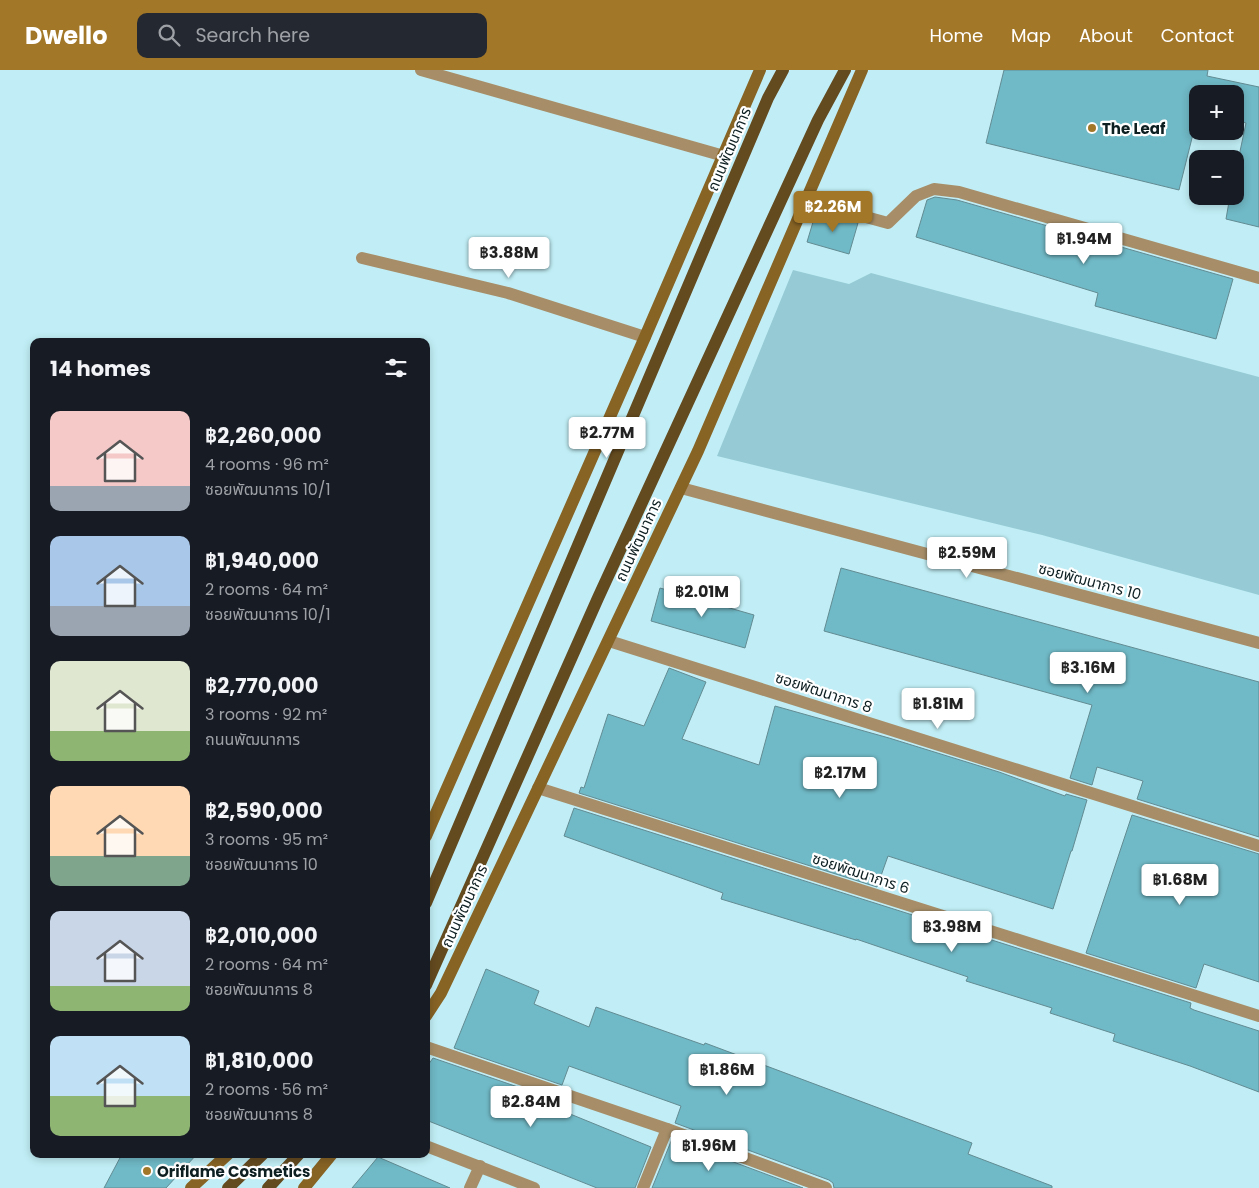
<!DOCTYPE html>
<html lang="en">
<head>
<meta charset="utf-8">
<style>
  :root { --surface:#171b24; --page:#242831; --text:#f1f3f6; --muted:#9ea1a6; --accent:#a37728 }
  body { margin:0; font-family:Poppins,"Noto Sans Thai",sans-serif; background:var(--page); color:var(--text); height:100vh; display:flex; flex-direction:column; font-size:19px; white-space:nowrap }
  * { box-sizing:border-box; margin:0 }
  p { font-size:16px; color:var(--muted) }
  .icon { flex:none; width:28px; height:28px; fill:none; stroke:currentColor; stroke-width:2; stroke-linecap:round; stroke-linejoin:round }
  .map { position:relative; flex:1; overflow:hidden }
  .panel { position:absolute; left:30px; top:268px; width:400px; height:820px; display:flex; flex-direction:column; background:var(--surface); border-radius:10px; box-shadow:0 2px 8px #0003 }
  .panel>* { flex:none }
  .buttons { position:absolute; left:1189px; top:15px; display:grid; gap:10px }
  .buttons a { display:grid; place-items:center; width:55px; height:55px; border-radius:10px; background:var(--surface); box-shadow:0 2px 8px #0003; font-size:25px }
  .price { position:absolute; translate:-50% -42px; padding:0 11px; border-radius:5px; background:#fff; color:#222; font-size:16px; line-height:32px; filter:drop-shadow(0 1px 2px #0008) }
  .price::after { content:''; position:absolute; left:50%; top:30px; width:15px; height:11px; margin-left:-8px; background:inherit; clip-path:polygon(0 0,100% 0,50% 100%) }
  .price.on { background:var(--accent); color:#fff }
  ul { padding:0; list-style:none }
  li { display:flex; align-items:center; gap:15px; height:125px; padding:0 20px }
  li span { display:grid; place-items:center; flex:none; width:140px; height:100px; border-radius:10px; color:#555 }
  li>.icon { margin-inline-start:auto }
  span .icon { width:60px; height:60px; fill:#fffc; stroke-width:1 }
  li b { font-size:21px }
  h2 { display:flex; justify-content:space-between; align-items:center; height:60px; padding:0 20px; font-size:21px }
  header { display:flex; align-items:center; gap:30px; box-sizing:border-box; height:70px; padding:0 25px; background:var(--accent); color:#fff }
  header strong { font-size:24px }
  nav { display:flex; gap:28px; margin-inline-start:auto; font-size:18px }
  .search { width:350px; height:45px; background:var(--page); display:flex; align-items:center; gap:12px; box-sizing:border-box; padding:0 18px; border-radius:10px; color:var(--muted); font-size:19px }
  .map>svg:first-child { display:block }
  .green { fill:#96cbd5 }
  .building { fill:#70b9c6; stroke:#628b93 }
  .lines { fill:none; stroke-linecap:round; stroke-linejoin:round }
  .minor { stroke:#a78e68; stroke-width:12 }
  .secondary { stroke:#876324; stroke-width:12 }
  .primary { stroke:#644a1f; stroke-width:12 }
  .poi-dot { fill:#a37728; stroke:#fff; stroke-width:2 }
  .labels { text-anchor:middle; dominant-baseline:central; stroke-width:4.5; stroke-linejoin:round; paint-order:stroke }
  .poi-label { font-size:15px; font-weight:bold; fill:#0e1f22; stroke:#fff; text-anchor:start }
  .street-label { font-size:15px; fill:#0e1f22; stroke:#fff }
</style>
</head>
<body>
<header>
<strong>Dwello</strong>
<div class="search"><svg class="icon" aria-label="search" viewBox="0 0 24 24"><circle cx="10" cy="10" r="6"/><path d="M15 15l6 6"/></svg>Search here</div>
<nav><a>Home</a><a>Map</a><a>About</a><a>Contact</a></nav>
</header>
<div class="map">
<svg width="1259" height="1118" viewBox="0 0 1259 1118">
  <rect width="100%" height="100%" fill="#c1eef6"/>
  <path class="green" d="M 793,200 L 849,214 L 871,203 L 1259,307 L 1259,525 L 1042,465 L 717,386 Z"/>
  <g class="building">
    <path d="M 1004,0 L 1208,0 L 1207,6 L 1259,17 L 1259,157 L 1226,149 L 1230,126 L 1235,126 L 1235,105 L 1246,53 L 1235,50 L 1235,24 L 1198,24 L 1198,44 L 1179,120 L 986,73 Z"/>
    <path d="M 935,127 L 957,130 L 1233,209 L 1216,269 L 1095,236 L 1098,223 L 916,167 L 927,130 Z"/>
    <path d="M 816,142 L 858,153 L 849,184 L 807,172 Z"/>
    <path d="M 841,498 L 1259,612 L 1259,767 L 1137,729 L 1143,711 L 1097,697 L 1092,715 L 1070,708 L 1092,635 L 824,561 Z"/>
    <path d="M 660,518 L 754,545 L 745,578 L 651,551 Z"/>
    <path d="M 669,598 L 706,612 L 682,669 L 759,695 L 775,636 L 889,668 L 999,702 L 1065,726 L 1066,724 L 1087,730 L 1072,781 L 1071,781 L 1053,839 L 888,786 L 877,817 L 579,723 L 581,717 L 584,718 L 608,644 L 644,656 Z"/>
    <path d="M 574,738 L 1191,933 L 1190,938 L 1194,940 L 1259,961 L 1259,1022 L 1190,996 L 1113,971 L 1115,964 L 1050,943 L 1052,938 L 966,911 L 968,907 L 856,869 L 856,870 L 721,829 L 723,823 L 564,766 Z"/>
    <path d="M 1132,745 L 1259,784 L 1259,912 L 1204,894 L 1196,918 L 1086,883 Z"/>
    <path d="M 486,899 L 539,921 L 534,934 L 589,957 L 596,937 L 704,975 L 705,973 L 972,1073 L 968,1084 L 1052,1116 L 1052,1118 L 834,1118 L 833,1113 L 829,1110 L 675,1053 L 681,1036 L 569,996 L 562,1015 L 454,978 Z"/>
    <path d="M 433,988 L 556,1030 L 553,1037 L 651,1077 L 635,1118 L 597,1118 L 426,1050 L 426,998 Z"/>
    <path d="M 672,1069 L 803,1118 L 652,1118 Z"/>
    <path d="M 122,1084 L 197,1084 L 166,1118 L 104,1118 Z"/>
    <path d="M 378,1087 L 450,1118 L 352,1118 Z"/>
  </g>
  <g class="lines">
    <g class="minor">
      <path d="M 421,0 L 724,86"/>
      <path d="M 807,131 L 888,153 L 916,126 L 934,119 L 959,122 L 1259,208"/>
      <path d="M 362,188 L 508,223 L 645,267"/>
      <path d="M 681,418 L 1259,573"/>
      <path d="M 609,571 L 1259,776"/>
      <path d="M 538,718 L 1259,946"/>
      <path d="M 426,977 L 667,1059 L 826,1118"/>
      <path d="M 426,1076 L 534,1118"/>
      <path d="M 470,1118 L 480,1096"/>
      <path d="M 643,1118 L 667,1059"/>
    </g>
    <g class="secondary">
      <path d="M 426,766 L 645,267 L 760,0"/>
      <path d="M 426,946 L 441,923 L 698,381 L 862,0"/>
      <path d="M 191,1118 L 228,1084"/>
      <path d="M 304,1118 L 332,1084"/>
    </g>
    <g class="primary">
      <path d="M 426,833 L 768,28 L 783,0"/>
      <path d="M 426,915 L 598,528 L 818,50 L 845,0"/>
      <path d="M 228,1118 L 263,1084"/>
      <path d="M 268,1118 L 299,1084"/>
    </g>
  </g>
  <g class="poi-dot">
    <circle cx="1092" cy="58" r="5"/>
    <circle cx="147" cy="1101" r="5"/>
  </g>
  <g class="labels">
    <g class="poi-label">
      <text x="1102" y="58">The Leaf</text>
      <text x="157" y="1101">Oriflame Cosmetics</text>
    </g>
    <g class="street-label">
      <text transform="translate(729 79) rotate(-67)">ถนนพัฒนาการ</text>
      <text transform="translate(638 470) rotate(-65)">ถนนพัฒนาการ</text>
      <text transform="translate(1090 511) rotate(15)">ซอยพัฒนาการ 10</text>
      <text transform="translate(824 622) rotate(18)">ซอยพัฒนาการ 8</text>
      <text transform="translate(861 803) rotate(18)">ซอยพัฒนาการ 6</text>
      <text transform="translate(464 836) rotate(-65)">ถนนพัฒนาการ</text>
    </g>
  </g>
</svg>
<div class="buttons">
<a>+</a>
<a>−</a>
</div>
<b class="price on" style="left:833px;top:163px">฿2.26M</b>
<b class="price" style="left:1084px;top:195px">฿1.94M</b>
<b class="price" style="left:509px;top:209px">฿3.88M</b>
<b class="price" style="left:607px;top:389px">฿2.77M</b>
<b class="price" style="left:967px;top:509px">฿2.59M</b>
<b class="price" style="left:702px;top:548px">฿2.01M</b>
<b class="price" style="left:1088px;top:624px">฿3.16M</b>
<b class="price" style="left:938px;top:660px">฿1.81M</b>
<b class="price" style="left:840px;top:729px">฿2.17M</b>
<b class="price" style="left:1180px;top:836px">฿1.68M</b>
<b class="price" style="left:952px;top:883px">฿3.98M</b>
<b class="price" style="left:727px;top:1026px">฿1.86M</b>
<b class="price" style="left:531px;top:1058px">฿2.84M</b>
<b class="price" style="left:709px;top:1102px">฿1.96M</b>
<section class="panel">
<h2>14 homes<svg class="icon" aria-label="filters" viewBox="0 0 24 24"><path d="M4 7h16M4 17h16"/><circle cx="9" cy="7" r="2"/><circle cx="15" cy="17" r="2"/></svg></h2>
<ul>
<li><span style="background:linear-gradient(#f6c9c9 75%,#9aa5b1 0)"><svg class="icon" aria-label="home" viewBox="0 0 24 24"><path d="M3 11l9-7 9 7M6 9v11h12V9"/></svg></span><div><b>฿2,260,000</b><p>4 rooms · 96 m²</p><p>ซอยพัฒนาการ 10/1</p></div></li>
<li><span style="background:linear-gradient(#a9c7e8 70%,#9aa5b1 0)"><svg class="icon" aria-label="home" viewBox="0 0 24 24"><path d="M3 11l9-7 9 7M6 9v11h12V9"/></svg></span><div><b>฿1,940,000</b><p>2 rooms · 64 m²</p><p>ซอยพัฒนาการ 10/1</p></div></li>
<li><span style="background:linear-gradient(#dfe7d0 70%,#8fb573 0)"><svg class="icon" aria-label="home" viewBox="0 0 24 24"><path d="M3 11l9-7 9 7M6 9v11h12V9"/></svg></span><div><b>฿2,770,000</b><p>3 rooms · 92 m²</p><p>ถนนพัฒนาการ</p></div></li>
<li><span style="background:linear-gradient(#ffd9b3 70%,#7fa58c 0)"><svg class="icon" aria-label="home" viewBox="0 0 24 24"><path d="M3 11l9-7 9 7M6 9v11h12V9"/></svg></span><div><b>฿2,590,000</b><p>3 rooms · 95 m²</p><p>ซอยพัฒนาการ 10</p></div></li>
<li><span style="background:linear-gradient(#c9d6e8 75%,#8fb573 0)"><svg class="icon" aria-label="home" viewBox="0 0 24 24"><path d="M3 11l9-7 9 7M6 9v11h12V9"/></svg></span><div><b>฿2,010,000</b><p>2 rooms · 64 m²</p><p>ซอยพัฒนาการ 8</p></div></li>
<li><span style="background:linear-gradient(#bfe0f5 60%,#8fb573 0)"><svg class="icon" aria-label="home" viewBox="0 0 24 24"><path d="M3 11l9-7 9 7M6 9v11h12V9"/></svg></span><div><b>฿1,810,000</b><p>2 rooms · 56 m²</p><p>ซอยพัฒนาการ 8</p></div></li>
</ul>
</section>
</div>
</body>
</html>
